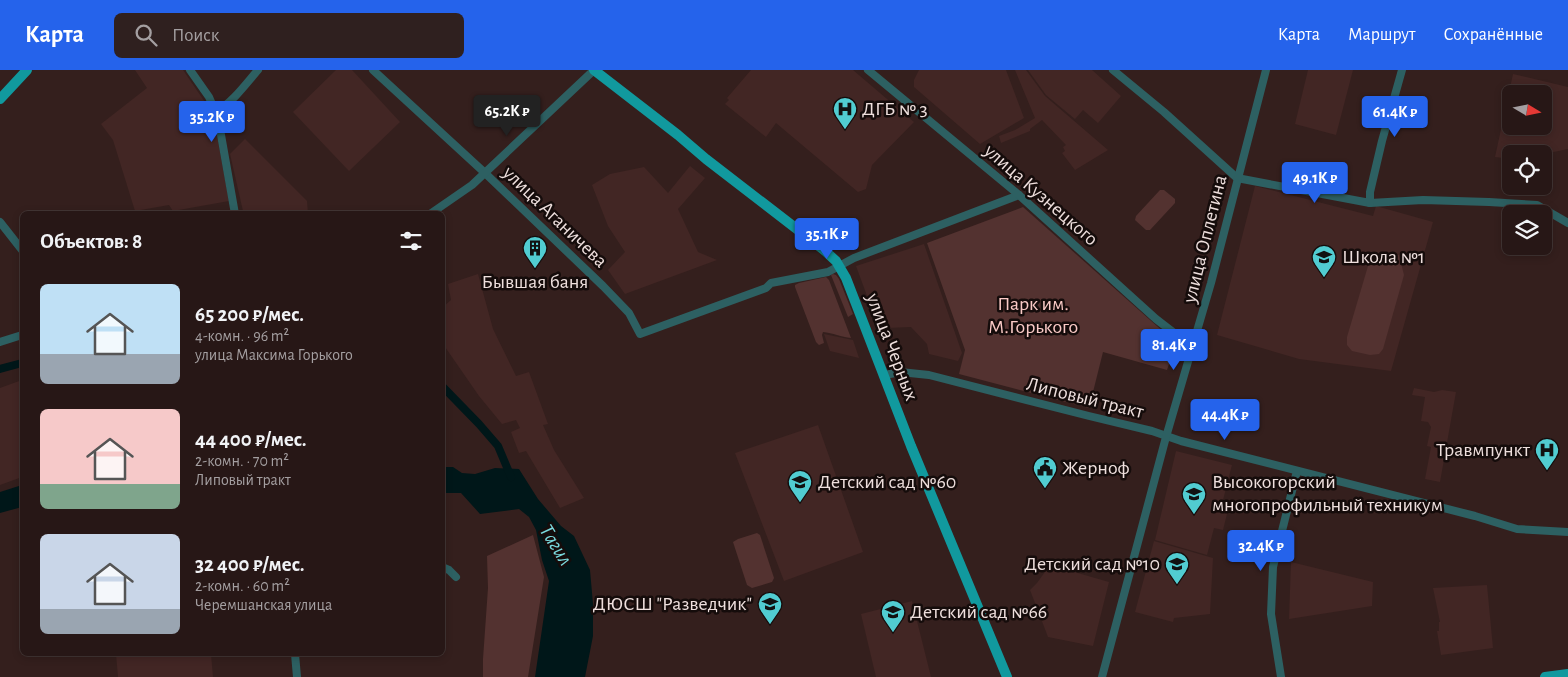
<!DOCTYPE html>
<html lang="ru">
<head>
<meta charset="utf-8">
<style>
  :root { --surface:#271716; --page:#2f201f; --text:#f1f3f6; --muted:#a49fa1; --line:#433635; --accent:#2563eb }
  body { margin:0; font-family:"Alegreya Sans",sans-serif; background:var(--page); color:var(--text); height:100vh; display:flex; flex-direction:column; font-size:19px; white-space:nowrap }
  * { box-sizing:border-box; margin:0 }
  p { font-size:16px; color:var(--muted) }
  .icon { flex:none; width:28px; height:28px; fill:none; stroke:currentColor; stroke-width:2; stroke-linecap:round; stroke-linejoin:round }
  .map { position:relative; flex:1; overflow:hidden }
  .drawer { position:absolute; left:20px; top:141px; width:425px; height:445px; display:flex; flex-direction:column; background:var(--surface); border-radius:8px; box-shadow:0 2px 8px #0003,0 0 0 1px var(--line) }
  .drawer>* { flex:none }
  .needle { width:32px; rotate:100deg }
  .buttons { position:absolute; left:1502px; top:15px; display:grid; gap:10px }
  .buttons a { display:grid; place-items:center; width:50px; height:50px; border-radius:8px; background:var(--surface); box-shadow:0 2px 8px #0003,0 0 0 1px var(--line); font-size:25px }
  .price { position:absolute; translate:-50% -42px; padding:0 11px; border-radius:5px; background:var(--accent); color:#fff; font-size:16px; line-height:32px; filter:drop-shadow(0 1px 2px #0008) }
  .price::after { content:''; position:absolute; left:50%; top:30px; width:15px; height:11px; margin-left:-8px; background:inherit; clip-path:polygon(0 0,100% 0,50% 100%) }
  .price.active { background:#222; color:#fff }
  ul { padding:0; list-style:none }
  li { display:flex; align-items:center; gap:15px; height:125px; padding:0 20px }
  li span { display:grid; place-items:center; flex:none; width:140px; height:100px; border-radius:8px; color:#555 }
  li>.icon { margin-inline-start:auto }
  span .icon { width:60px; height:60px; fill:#fffc; stroke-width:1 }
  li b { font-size:21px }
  h2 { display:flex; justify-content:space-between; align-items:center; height:60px; padding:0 20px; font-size:21px }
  header { display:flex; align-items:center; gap:30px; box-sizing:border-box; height:70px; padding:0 25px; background:var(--accent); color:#fff }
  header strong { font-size:24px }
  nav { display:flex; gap:28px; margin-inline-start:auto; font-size:18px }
  .search { width:350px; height:45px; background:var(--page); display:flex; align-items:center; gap:12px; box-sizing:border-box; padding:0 18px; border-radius:8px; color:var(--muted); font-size:19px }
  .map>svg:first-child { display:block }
  .built { fill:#422624; fill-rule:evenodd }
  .green { fill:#533230 }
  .water { fill:#001719 }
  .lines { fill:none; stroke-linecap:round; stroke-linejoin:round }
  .canal { stroke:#001719; stroke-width:8 }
  .minor { stroke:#2d6062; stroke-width:8 }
  .major { stroke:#11999e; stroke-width:10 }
  .labels { text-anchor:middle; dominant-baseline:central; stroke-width:5; stroke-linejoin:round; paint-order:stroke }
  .poi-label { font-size:20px; fill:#eedfdd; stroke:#150c0b; text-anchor:start }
  .street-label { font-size:20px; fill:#eedfdd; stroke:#150c0b }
  .park-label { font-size:20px; fill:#facac6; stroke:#150c0b }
  .water-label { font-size:21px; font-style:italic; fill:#79d9dd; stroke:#150c0b }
</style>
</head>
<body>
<header>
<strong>Карта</strong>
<div class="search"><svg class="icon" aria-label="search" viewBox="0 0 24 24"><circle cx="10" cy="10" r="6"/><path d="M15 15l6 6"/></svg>Поиск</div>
<nav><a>Карта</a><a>Маршрут</a><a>Сохранённые</a></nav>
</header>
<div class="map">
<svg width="1568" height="607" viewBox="0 0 1568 607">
  <rect width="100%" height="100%" fill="#341f1d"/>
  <g class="built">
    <path d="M 135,0 L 183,0 L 213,44 L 229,131 L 173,141 L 169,135 L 135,141 L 113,70 L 101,54 L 147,18 Z"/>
    <path d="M 336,0 L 352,0 L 400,52 L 349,101 L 293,42 Z"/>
    <path d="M 751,0 L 853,0 L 914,52 L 872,95 L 866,119 L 858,122 L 776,53 L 766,67 L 725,34 L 729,30 L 727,28 Z"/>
    <path d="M 919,0 L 1006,0 L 1024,48 L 980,74 L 914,17 L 914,10 Z"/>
    <path d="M 1015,0 L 1026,0 L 1045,26 L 1108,80 L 1075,100 L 1062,83 L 1065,81 L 1063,77 L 1066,75 L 1042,50 L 1030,59 L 1030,61 L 1001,73 L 999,66 L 1015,60 L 1035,48 Z"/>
    <path d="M 1028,0 L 1092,0 L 1121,26 L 1098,53 L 1083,40 L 1075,49 L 1046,25 Z"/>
    <path d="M 1308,0 L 1353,0 L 1336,65 L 1295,54 Z"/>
    <path d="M 1513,4 L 1568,17 L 1568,79 L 1544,84 L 1511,84 L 1511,89 L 1495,87 ZM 1511,24 L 1544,24 L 1544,56 L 1511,56 Z"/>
    <path d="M 245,69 L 307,131 L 308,144 L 248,144 L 243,141 L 230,84 Z"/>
    <path d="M 690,96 L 705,108 L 678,139 L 698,182 L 717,190 L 625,224 L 608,200 L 625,182 L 608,156 L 592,115 L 610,104 L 644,97 L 668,123 Z"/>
    <path d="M 1255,116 L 1373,146 L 1376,136 L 1433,152 L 1391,301 L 1299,289 L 1217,265 Z"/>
    <path d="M 924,174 L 962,283 L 958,291 L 929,284 L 927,274 L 911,257 L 887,258 L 880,261 L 856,196 Z"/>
    <path d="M 478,204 L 493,259 L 516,306 L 529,302 L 548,354 L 543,355 L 554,380 L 584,428 L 560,438 L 526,381 L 519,383 L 511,362 L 520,358 L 516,350 L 502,354 L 479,326 L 443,274 L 443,237 L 451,230 L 448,214 Z"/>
    <path d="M 824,264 L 853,270 L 859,288 L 830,281 Z"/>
    <path d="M 22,310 L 22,407 L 0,415 L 0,318 Z"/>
    <path d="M 1414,318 L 1434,322 L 1442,320 L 1456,322 L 1440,412 L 1425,409 L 1431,377 L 1427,376 L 1431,357 L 1428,352 L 1421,351 L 1425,327 L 1412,325 Z"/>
    <path d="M 818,355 L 863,482 L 784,511 L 735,383 Z"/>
    <path d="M 1176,381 L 1232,395 L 1223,430 L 1230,432 L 1223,460 L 1214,458 L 1207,485 L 1155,470 Z"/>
    <path d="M 1154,471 L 1213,488 L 1210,544 L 1174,548 L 1173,552 L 1135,542 Z"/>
    <path d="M 1291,492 L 1373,512 L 1372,536 L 1289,549 Z"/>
    <path d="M 1050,495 L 1109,512 L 1093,576 L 1048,567 L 1030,520 L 1037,513 Z"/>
    <path d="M 1487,515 L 1493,578 L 1441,585 L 1437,561 L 1439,561 L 1439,552 L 1440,552 L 1433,518 Z"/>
    <path d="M 912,531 L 931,607 L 876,607 L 861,544 Z"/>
    <path d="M 116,584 L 211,584 L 213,607 L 118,607 Z"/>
  </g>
  <g class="green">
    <path d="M 1160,120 L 1164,120 L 1175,129 L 1175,133 L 1150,160 L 1146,160 L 1135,150 L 1136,146 Z"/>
    <path d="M 1023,137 L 1176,273 L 1167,300 L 1103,282 L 1089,338 L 959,304 L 965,280 L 927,173 Z"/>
    <path d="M 1386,182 L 1399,185 L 1404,205 L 1383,279 L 1379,284 L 1370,285 L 1352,281 L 1347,275 L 1347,267 L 1368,196 L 1377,184 Z"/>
    <path d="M 833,204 L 836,205 L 839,209 L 853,244 L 848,247 L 831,205 Z"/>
    <path d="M 826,207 L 829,210 L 851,268 C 841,267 833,263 823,262 L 822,265 L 824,273 L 819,275 L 816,272 L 795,217 L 795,215 L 799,213 Z"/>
    <path d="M 757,463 L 760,465 L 774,508 L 772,512 L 752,518 L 747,515 L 733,472 L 738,469 Z"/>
    <path d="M 533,465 L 544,507 L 528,607 L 483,607 L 483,589 L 488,518 L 487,486 Z"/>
  </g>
  <g class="water">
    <path d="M 443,397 L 453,397 L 462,403 L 475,404 L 495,398 L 519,399 L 538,429 L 561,456 L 574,466 L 590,500 L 593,534 L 593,566 L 585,607 L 535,607 L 549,511 L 542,490 L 536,460 L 529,447 L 519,439 L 480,444 L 461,423 L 443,423 Z"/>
    <path d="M 22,415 L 22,437 L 0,443 L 0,422 Z"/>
  </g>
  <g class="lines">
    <g class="canal">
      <path d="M 0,299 L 22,293"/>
      <path d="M 442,316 L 479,354 L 498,376 L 511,407"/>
    </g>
    <g class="minor">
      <path d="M 190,0 L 209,27 L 218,48 L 235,144"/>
      <path d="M 373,0 L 485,103 L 603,216 L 629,243 L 640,264 L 766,218 L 771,213 L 828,202 L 854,188 L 1019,125"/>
      <path d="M 868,0 L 1019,125 L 1156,249 L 1178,266 L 1194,274"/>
      <path d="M 1113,0 L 1164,42 L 1237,108 L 1370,133 L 1423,130 L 1489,132 L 1537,135 L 1568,153"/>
      <path d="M 216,42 C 233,32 245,15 258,0"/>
      <path d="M 1370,133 L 1370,122 L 1382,71 L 1402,0"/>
      <path d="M 430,144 L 472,115 L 594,0"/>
      <path d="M 0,152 L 22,180"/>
      <path d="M 0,272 L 22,265"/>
      <path d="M 885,305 L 900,302 L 929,305 L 1089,346 L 1152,361 L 1181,371 L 1475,446 L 1517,459 L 1568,462"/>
      <path d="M 442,497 L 449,500 L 456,507"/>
      <path d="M 295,584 L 297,607"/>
      <path d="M 1102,607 L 1166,367 L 1211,213 L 1266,0"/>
      <path d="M 1281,607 L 1271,544 L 1273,497 L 1297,401"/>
    </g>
    <g class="major">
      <path d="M 594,0 L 678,65 L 706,89 L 824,180 L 836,191 L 846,208 L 911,376 L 1007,607"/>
      <path d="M 0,29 L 27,0"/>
      <path d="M 1545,607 L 1568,604"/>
    </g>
  </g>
  <defs>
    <g id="hospital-pin" transform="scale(1.25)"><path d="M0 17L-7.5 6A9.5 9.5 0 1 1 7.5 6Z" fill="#51ccd1" stroke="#150c0b"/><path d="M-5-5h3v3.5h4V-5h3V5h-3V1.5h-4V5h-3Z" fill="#111"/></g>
    <g id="building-pin" transform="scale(1.25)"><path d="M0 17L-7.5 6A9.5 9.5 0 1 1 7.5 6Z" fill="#51ccd1" stroke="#150c0b"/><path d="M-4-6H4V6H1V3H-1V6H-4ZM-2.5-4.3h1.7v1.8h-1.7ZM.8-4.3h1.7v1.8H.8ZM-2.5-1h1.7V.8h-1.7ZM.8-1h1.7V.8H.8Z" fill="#111"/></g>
    <g id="school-pin" transform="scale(1.25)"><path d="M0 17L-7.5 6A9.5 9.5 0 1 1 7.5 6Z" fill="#51ccd1" stroke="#150c0b"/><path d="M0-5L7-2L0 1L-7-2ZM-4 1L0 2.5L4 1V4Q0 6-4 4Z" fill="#111"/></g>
    <g id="civic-pin" transform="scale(1.25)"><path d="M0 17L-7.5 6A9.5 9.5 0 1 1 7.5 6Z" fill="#51ccd1" stroke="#150c0b"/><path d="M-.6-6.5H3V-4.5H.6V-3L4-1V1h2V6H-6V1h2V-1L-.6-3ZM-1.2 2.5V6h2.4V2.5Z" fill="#111"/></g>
    <g id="university-pin" transform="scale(1.25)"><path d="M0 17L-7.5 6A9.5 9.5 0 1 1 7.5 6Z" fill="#51ccd1" stroke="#150c0b"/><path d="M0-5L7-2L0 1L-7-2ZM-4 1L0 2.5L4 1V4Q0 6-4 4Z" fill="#111"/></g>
  </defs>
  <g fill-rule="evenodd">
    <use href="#hospital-pin" x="845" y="39"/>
    <use href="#building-pin" x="535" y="178"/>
    <use href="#school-pin" x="1324" y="187"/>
    <use href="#hospital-pin" x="1547" y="380"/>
    <use href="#civic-pin" x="1045" y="398"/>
    <use href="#school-pin" x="800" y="412"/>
    <use href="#university-pin" x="1194" y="424"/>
    <use href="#school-pin" x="1177" y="494"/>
    <use href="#school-pin" x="770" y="534"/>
    <use href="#school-pin" x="893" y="542"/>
  </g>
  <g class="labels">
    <g class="poi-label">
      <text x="862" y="39">ДГБ № 3</text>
      <text x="1342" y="187">Школа №1</text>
      <text x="535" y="212" text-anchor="middle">Бывшая баня</text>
      <text x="1530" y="380" text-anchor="end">Травмпункт</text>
      <text x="1062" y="398">Жерноф</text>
      <text x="818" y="412">Детский сад №60</text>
      <text x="1212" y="412">Высокогорский<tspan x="1212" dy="23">многопрофильный техникум</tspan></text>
      <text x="1160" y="494" text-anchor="end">Детский сад №10</text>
      <text x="752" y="534" text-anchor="end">ДЮСШ "Разведчик"</text>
      <text x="910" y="542">Детский сад №66</text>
    </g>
    <g class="street-label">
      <text transform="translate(1041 125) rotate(41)">улица Кузнецкого</text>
      <text transform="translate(555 147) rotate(44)">улица Аганичева</text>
      <text transform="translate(1205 169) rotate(-76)">улица Оплетина</text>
      <text transform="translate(892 277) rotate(69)">улица Черных</text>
      <text transform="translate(1085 328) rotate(14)">Липовый тракт</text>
    </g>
    <g class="park-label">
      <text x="1033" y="234">Парк им.<tspan x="1033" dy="23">М.Горького</tspan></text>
    </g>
    <g class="water-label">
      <text transform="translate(556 475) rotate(58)">Тагил</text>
    </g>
  </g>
</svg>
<div class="buttons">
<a><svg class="needle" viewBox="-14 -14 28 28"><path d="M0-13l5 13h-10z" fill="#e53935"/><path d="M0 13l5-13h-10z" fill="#a49fa1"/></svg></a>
<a><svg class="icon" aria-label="locate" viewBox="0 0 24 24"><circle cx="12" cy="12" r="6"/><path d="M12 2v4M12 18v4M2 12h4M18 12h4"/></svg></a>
<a><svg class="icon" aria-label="layers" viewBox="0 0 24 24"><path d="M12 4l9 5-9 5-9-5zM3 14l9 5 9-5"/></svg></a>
</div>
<b class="price active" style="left:507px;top:67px">65.2K ₽</b>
<b class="price" style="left:1395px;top:68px">61.4K ₽</b>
<b class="price" style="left:212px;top:73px">35.2K ₽</b>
<b class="price" style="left:1315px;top:134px">49.1K ₽</b>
<b class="price" style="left:827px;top:190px">35.1K ₽</b>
<b class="price" style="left:1174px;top:301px">81.4K ₽</b>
<b class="price" style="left:1225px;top:371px">44.4K ₽</b>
<b class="price" style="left:1261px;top:502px">32.4K ₽</b>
<section class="drawer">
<h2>Объектов: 8<svg class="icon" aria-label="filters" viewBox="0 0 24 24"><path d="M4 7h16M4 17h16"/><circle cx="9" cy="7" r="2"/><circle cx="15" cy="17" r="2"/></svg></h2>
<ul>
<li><span style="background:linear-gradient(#bfe0f5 70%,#9aa5b1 0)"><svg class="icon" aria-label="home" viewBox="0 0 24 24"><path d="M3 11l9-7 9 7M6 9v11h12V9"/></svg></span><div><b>65 200 ₽/мес.</b><p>4-комн. · 96 m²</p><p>улица Максима Горького</p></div></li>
<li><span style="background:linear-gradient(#f6c9c9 75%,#7fa58c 0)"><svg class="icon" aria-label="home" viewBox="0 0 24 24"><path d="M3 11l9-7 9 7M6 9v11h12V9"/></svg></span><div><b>44 400 ₽/мес.</b><p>2-комн. · 70 m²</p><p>Липовый тракт</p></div></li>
<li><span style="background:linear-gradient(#c9d6e8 75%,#9aa5b1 0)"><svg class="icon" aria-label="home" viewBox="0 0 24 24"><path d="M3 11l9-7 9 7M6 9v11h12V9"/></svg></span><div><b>32 400 ₽/мес.</b><p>2-комн. · 60 m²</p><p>Черемшанская улица</p></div></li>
</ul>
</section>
</div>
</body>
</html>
